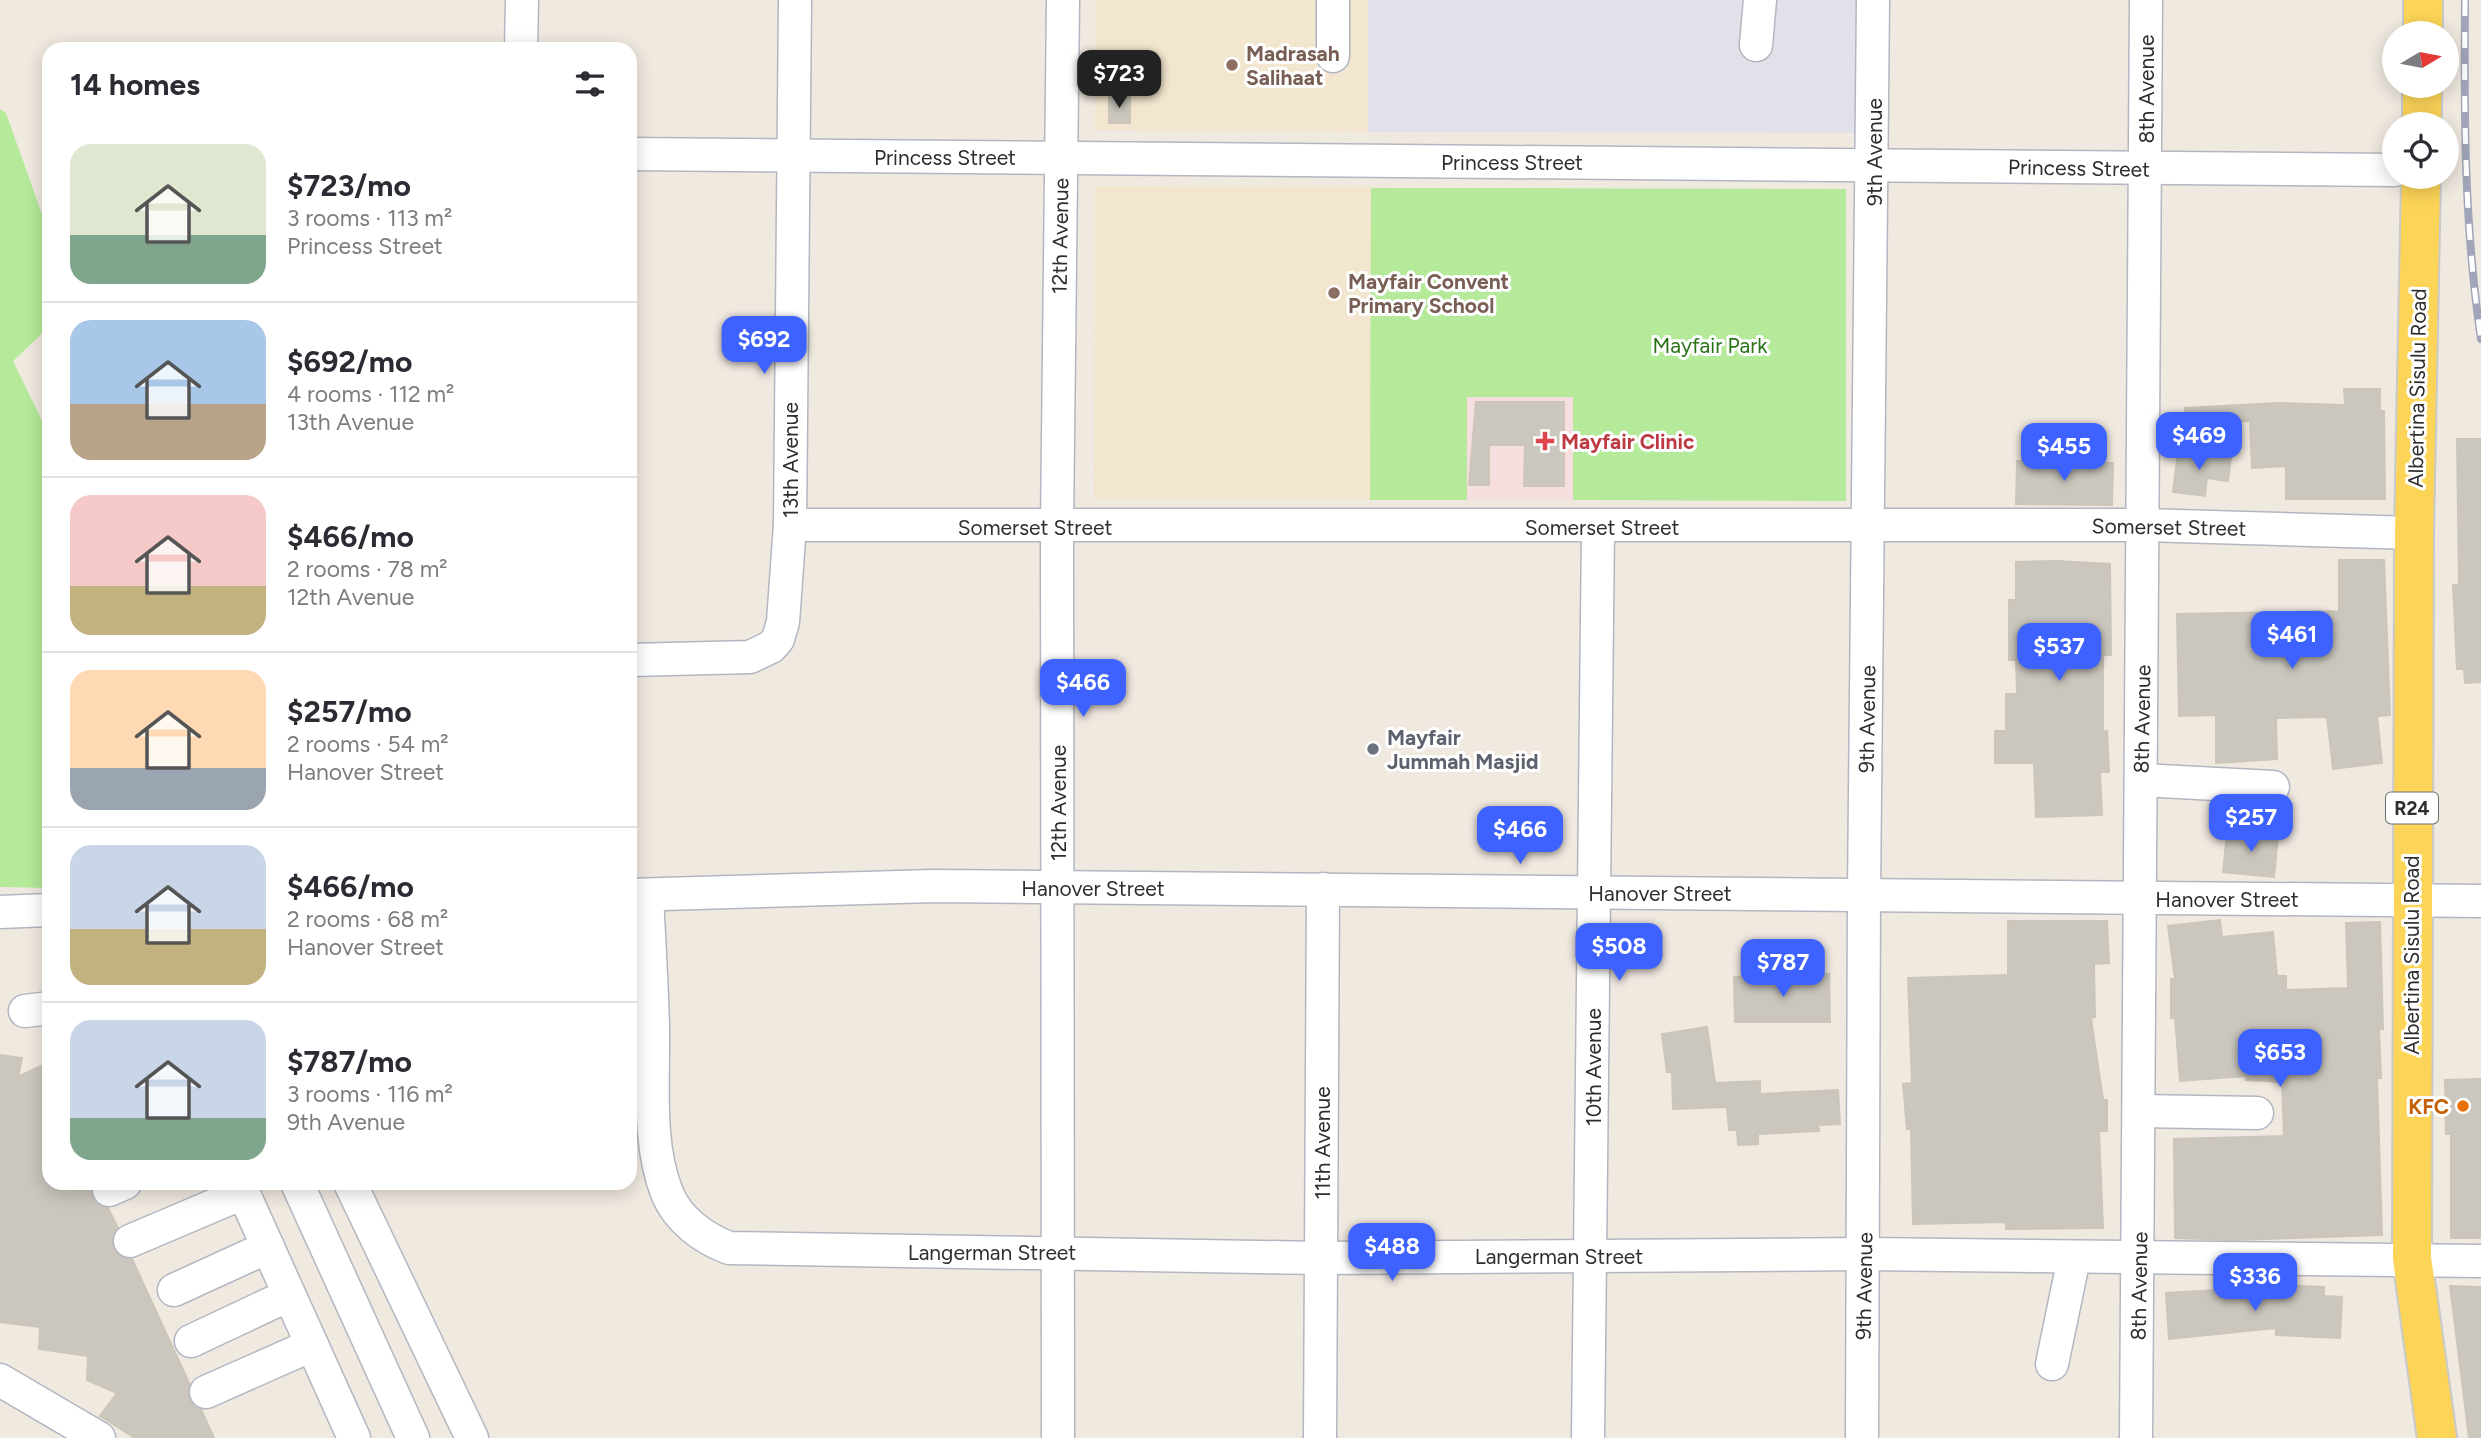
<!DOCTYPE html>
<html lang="en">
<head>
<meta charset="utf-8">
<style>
  :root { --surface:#fff; --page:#f2f2f3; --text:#2b2b33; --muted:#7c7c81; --line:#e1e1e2; --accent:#3d62ff }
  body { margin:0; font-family:Figtree,sans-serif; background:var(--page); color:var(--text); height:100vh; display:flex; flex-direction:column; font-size:26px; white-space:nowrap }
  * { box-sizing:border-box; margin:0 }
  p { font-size:23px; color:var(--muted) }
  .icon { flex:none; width:38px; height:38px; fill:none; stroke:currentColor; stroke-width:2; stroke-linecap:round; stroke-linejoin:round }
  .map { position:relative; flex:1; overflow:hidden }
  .panel { position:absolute; left:42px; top:42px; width:595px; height:1148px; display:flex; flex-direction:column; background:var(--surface); border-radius:21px; box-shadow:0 4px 18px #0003 }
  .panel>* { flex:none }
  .needle { width:46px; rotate:80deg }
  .fabs { position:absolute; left:2382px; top:21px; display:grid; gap:14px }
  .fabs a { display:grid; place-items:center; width:77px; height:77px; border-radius:50%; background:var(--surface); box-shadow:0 4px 18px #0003; font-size:35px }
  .price { position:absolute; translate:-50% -60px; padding:0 16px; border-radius:14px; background:var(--accent); color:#fff; font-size:23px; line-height:46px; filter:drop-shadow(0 2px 4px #0008) }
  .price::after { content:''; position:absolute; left:50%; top:42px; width:21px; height:16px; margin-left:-10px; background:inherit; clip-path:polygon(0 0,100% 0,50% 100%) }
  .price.active { background:#222; color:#fff }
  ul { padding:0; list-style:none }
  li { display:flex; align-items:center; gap:21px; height:175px; padding:0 28px }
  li+li { border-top:2px solid var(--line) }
  li span { display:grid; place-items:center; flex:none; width:196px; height:140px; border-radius:21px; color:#555 }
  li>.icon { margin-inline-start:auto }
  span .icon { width:84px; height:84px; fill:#fffc; stroke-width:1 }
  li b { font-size:30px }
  h2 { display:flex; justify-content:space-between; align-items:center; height:84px; padding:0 28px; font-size:30px }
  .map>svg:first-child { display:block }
  .industrial { fill:#e2e0e8 }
  .education { fill:#f2e6ce }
  .medical { fill:#f6ddde }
  .green { fill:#b4ea99 }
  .building { fill:#cbc7be; stroke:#ccc5b8; stroke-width:2 }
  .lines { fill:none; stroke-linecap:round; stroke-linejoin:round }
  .minor-casing { stroke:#b3b6c2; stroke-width:35 }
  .major-casing { stroke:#c9c9c9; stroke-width:42 }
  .minor { stroke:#fff; stroke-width:32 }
  .major { stroke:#fcd558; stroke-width:38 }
  .rail-casing { stroke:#a1a5b9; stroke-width:8 }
  .rail { stroke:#fff; stroke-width:5; stroke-dasharray:16; stroke-linecap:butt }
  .education-dot { fill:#8d6e63; stroke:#fff; stroke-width:2.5 }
  .health-dot { fill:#e0444e; stroke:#fff; stroke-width:2.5 }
  .worship-dot { fill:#6b7280; stroke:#fff; stroke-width:2.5 }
  .food-dot { fill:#e8710a; stroke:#fff; stroke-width:2.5 }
  .labels { text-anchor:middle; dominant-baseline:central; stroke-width:6; stroke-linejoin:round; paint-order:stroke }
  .shield { fill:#fff; stroke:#6d6d6d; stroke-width:2 }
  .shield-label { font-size:19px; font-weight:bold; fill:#2e2e2e }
  .education-label { font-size:21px; font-weight:bold; fill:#785e54; stroke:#fff; text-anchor:start }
  .street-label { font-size:21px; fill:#2e2e2e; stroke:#fff }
  .park-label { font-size:21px; fill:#297315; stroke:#fff }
  .health-label { font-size:21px; font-weight:bold; fill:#be3a42; stroke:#fff; text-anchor:start }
  .worship-label { font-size:21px; font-weight:bold; fill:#5b616d; stroke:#fff; text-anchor:start }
  .food-label { font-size:21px; font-weight:bold; fill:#c56008; stroke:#fff; text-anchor:end }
</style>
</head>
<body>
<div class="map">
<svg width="2481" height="1438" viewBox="0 0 2481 1438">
  <rect width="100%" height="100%" fill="#f0e9e0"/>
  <path class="industrial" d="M 1368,0 L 1859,0 L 1859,133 L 1368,132 Z"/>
  <g class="education">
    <path d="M 1096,0 L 1368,0 L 1368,132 L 1095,130 Z"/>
    <path d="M 1095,186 L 1574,188 L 1467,397 L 1467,500 L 1094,499 Z"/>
  </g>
  <rect class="medical" x="1467" y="397" width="106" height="103"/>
  <g class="green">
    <path d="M 0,109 L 6,113 L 49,234 L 49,327 L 13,361 L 49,435 L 49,888 L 0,887 Z"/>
    <path d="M 1371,188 L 1846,189 L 1846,501 L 1573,500 L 1573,397 L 1467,397 L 1467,500 L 1370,500 Z"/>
  </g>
  <g class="building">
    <rect x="1109" y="97" width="21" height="26"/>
    <path d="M 2344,389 L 2380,389 L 2380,411 L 2384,411 L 2385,499 L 2286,499 L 2286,466 L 2252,468 L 2250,421 L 2186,424 L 2185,408 L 2278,403 L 2345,405 Z"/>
    <path d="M 1476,402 L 1564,402 L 1564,486 L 1524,486 L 1525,445 L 1489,445 L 1489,485 L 1469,485 Z"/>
    <path d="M 2457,439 L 2480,439 L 2481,682 L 2465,683 L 2464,669 L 2457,669 L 2453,585 L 2459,585 Z"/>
    <path d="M 2178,451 L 2231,457 L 2228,481 L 2207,478 L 2205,496 L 2173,492 Z"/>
    <path d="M 2017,461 L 2113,463 L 2112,505 L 2016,504 Z"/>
    <path d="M 2339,560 L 2384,560 L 2390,715 L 2377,716 L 2382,763 L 2333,769 L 2327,717 L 2276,718 L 2277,759 L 2216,763 L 2216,715 L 2179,716 L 2177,614 L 2339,611 Z"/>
    <path d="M 2057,561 L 2110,564 L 2111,655 L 2103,655 L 2103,732 L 2107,731 L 2109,772 L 2100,772 L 2102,815 L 2036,817 L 2034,763 L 1995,763 L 1995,731 L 2006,731 L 2006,694 L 2017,694 L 2016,660 L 2009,660 L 2009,600 L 2016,600 L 2016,562 Z"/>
    <path d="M 2227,832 L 2278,837 L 2274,877 L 2223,872 Z"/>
    <path d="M 2220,920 L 2222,937 L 2273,932 L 2277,976 L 2286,976 L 2286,990 L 2348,988 L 2346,923 L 2380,922 L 2383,1029 L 2379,1029 L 2381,1078 L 2377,1078 L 2382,1235 L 2233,1240 L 2175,1238 L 2174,1139 L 2284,1136 L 2282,1082 L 2246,1080 L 2246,1076 L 2180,1081 L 2175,1018 L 2171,1018 L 2171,979 L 2175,979 L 2168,926 Z"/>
    <path d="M 2008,921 L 2107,921 L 2109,963 L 2094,964 L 2095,1017 L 2091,1018 L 2103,1100 L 2107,1100 L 2107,1131 L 2099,1131 L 2103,1228 L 2006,1229 L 2006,1222 L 1913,1224 L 1911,1129 L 1907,1129 L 1903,1084 L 1912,1083 L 1908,978 L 2008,975 Z"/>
    <path d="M 1829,974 L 1830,1022 L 1735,1022 L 1734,977 Z"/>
    <path d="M 1707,1027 L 1715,1083 L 1760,1081 L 1760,1094 L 1838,1090 L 1840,1124 L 1818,1125 L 1819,1131 L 1758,1134 L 1758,1144 L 1738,1145 L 1737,1130 L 1729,1130 L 1727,1107 L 1673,1109 L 1672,1072 L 1667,1072 L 1662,1034 Z"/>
    <path d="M 0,1055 L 22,1058 L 18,1077 L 49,1062 L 49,1183 L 93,1183 L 93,1198 L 99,1205 L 108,1208 L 118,1228 L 112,1238 L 113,1249 L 120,1256 L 132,1259 L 190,1385 L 190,1400 L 201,1409 L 214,1438 L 135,1438 L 100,1416 L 117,1393 L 87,1380 L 88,1356 L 39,1349 L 40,1327 L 0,1322 Z"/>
    <path d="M 2481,1079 L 2481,1238 L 2451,1238 L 2451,1134 L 2446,1134 L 2445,1080 Z"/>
    <path d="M 2278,1285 L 2324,1287 L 2324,1296 L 2342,1297 L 2340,1338 L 2276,1335 L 2276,1328 L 2169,1339 L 2166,1293 L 2216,1290 L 2217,1297 L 2278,1292 Z"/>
    <path d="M 2450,1286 L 2481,1287 L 2481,1438 L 2469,1438 Z"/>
  </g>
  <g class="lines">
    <g class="minor-casing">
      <g id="minor">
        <path d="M 1333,0 L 1333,56"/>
        <path d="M 1756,45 L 1760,0"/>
        <path d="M 521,49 L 522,0"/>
        <path d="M 630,154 L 2394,170"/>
        <path d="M 790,525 L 2144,525 L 2414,533"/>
        <path d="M 630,660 L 750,657 L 771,647 L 778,639 L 783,622 L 790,525 L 795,0"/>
        <path d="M 2141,780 L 2273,787"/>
        <path d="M 630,895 L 933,886 L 2481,901"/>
        <path d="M 647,895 C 649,939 652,984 653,1028 C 654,1081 647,1143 667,1193 C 678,1220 703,1238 729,1248 L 1322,1258 L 1865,1254 L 2481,1261"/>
        <path d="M 0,912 L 49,910"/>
        <path d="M 25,1011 L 49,1008"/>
        <path d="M 2139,1111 L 2257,1113"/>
        <path d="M 239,1183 L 354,1438"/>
        <path d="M 297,1183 L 413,1438"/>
        <path d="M 350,1183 L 472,1438"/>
        <path d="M 109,1190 L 125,1183"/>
        <path d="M 130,1241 L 243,1193"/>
        <path d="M 174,1290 L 268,1247"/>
        <path d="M 191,1341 L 289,1295"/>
        <path d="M 2052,1364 L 2074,1258"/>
        <path d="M 0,1380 L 99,1438"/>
        <path d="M 206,1392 L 312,1345"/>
        <path d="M 1058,1438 L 1057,527 L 1063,0"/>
        <path d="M 1320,1438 L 1323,889"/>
        <path d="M 1588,1438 L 1598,528"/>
        <path d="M 1862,1438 L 1864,893 L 1873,0"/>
        <path d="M 2136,1438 L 2146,0"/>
      </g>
    </g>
    <g class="major-casing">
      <g id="major">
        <path d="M 2423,33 L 2423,0"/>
        <path d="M 2422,124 L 2422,86"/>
        <path d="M 2421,177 L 2414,533 L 2412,1258 L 2437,1438"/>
      </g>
    </g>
    <use href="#minor" class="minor"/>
    <use href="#major" class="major"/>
    <g class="rail-casing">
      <path id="rail" d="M 2465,0 C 2464,114 2464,226 2481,339"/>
    </g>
    <use href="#rail" class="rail"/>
  </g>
  <g class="education-dot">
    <circle cx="1232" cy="65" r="7"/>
    <circle cx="1334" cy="293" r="7"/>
  </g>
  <path class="health-dot" d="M1541.5 430.5h7v7h7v7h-7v7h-7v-7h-7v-7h7z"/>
  <circle class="worship-dot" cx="1373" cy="749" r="7"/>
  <circle class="food-dot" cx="2463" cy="1106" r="7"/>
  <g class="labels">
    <rect class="shield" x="2386" y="792.5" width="52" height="31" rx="5"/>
    <g class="shield-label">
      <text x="2412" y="808">R24</text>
    </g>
    <g class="education-label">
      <text x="1246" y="53">Madrasah<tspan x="1246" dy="24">Salihaat</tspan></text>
      <text x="1348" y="281">Mayfair Convent<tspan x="1348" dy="24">Primary School</tspan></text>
    </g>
    <g class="street-label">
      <text transform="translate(2146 89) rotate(-90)">8th Avenue</text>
      <text transform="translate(1874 152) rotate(-90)">9th Avenue</text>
      <text x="945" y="157">Princess Street</text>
      <text x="1512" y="162">Princess Street</text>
      <text transform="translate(2079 168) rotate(1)">Princess Street</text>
      <text transform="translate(1060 236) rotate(-89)">12th Avenue</text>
      <text transform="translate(2417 388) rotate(-89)">Albertina Sisulu Road</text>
      <text transform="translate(790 460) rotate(-90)">13th Avenue</text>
      <text x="1035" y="527">Somerset Street</text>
      <text x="1602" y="527">Somerset Street</text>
      <text transform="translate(2169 527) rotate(1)">Somerset Street</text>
      <text transform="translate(1867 719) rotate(-89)">9th Avenue</text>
      <text transform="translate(2142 719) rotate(-89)">8th Avenue</text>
      <text transform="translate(1058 803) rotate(-90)">12th Avenue</text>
      <text x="1093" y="888">Hanover Street</text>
      <text x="1660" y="893">Hanover Street</text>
      <text x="2227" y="899">Hanover Street</text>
      <text transform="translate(2411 955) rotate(-90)">Albertina Sisulu Road</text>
      <text transform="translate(1593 1067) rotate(-90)">10th Avenue</text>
      <text transform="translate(1322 1143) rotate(-90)">11th Avenue</text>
      <text x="992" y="1252">Langerman Street</text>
      <text x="1559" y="1256">Langerman Street</text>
      <text transform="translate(1864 1286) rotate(-89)">9th Avenue</text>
      <text transform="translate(2139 1286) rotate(-89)">8th Avenue</text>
    </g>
    <g class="park-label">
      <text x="1710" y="345">Mayfair Park</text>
    </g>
    <g class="health-label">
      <text x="1561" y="441">Mayfair Clinic</text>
    </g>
    <g class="worship-label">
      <text x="1387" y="737">Mayfair<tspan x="1387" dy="24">Jummah Masjid</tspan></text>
    </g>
    <g class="food-label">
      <text x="2449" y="1106">KFC</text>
    </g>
  </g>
</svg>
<div class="fabs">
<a><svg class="needle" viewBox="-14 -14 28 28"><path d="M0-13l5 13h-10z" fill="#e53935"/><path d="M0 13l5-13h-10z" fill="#7c7c81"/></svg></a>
<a><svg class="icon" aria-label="locate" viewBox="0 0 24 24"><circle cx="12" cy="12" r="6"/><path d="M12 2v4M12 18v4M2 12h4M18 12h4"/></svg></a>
</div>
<b class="price active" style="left:1119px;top:110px">$723</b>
<b class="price" style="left:764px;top:376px">$692</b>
<b class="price" style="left:2199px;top:472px">$469</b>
<b class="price" style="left:2064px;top:483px">$455</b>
<b class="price" style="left:2292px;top:671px">$461</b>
<b class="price" style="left:2059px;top:683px">$537</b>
<b class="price" style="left:1083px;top:719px">$466</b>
<b class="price" style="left:2251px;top:854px">$257</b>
<b class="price" style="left:1520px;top:866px">$466</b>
<b class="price" style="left:1619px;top:983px">$508</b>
<b class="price" style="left:1783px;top:999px">$787</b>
<b class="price" style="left:2280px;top:1089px">$653</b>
<b class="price" style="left:1392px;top:1283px">$488</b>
<b class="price" style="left:2255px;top:1313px">$336</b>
<section class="panel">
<h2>14 homes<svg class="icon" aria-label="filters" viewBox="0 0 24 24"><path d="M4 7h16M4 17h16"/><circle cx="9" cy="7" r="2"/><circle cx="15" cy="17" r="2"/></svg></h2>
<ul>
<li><span style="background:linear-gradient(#dfe7d0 65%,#7fa58c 0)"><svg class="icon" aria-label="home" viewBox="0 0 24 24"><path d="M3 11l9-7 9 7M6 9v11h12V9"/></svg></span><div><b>$723/mo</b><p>3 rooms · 113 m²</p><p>Princess Street</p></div></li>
<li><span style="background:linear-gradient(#a9c7e8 60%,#b9a48a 0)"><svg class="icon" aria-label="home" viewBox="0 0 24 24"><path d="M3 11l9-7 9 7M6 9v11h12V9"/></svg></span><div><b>$692/mo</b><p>4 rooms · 112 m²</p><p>13th Avenue</p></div></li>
<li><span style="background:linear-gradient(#f6c9c9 65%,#c2b280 0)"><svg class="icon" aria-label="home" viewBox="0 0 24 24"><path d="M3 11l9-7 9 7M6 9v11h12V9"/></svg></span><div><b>$466/mo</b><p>2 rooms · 78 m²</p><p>12th Avenue</p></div></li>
<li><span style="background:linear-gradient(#ffd9b3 70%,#9aa5b1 0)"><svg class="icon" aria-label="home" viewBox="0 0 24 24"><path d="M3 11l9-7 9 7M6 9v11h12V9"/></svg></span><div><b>$257/mo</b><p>2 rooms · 54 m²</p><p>Hanover Street</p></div></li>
<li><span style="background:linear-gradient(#c9d6e8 60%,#c2b280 0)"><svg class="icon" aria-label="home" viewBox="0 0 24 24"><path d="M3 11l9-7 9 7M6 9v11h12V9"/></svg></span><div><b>$466/mo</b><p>2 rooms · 68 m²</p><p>Hanover Street</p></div></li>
<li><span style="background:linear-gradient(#c9d6e8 70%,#7fa58c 0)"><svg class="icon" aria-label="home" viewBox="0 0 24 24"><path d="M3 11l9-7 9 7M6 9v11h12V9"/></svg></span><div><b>$787/mo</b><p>3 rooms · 116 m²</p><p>9th Avenue</p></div></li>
</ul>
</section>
</div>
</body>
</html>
